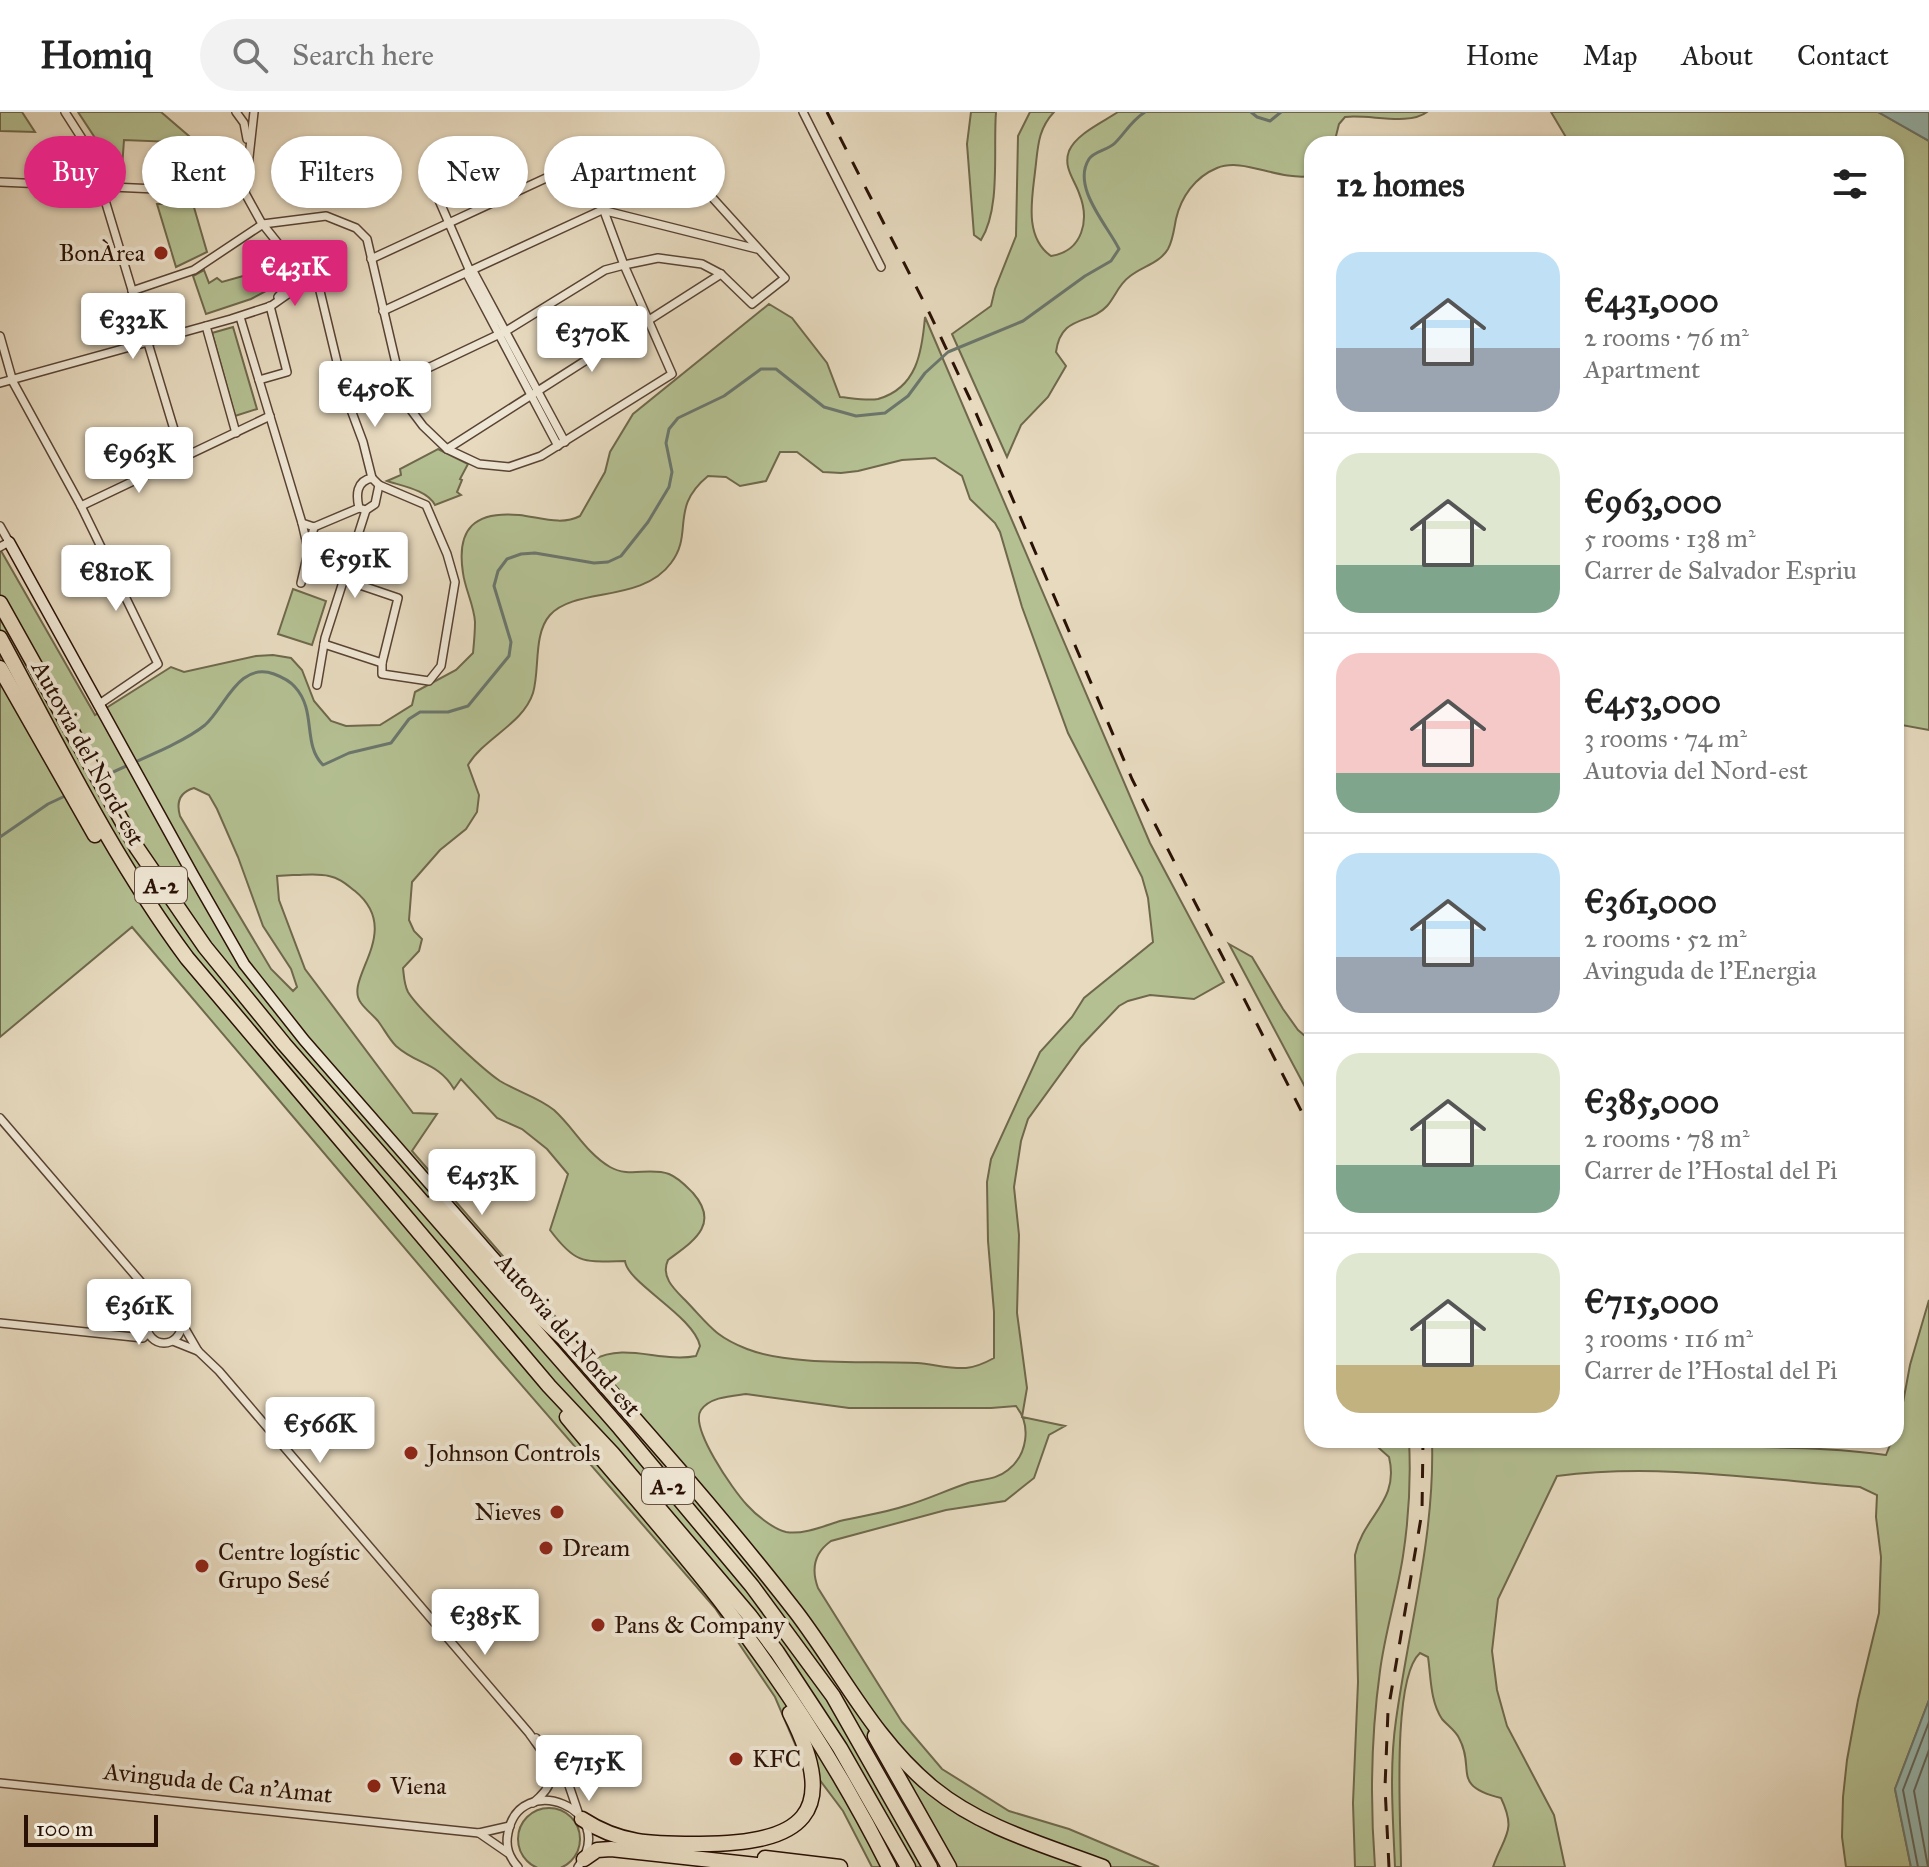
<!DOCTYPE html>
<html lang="en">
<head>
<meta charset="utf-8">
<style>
  :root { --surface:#fff; --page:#f2f2f2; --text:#222; --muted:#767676; --line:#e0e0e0; --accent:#db2777 }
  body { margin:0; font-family:"IM FELL Great Primer",serif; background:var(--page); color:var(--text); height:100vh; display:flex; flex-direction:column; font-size:30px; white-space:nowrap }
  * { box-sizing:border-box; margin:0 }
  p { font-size:26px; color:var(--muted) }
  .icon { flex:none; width:44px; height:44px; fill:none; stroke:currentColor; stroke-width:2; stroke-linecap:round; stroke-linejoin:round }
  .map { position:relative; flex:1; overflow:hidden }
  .details { position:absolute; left:1304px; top:24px; width:600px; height:1312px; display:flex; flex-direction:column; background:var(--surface); border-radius:24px; box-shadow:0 2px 6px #0004 }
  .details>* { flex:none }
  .banner { position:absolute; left:24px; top:24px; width:760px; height:72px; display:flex; gap:16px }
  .scale { position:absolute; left:24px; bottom:20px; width:134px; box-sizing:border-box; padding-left:8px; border:4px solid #2a1105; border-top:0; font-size:22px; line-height:28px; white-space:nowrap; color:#2a1105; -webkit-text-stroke:6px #efe7d5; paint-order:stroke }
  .price { position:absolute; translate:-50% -68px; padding:0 18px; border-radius:8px; background:#fff; color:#222; font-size:26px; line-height:52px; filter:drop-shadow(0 2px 4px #0008) }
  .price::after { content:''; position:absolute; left:50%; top:48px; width:24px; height:18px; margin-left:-12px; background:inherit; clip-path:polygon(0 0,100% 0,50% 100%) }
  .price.active { background:var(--accent); color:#fff }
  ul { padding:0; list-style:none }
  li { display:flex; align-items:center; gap:24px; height:200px; padding:0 32px }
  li+li { border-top:2px solid var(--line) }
  li span { display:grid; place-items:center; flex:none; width:224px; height:160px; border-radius:24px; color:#555 }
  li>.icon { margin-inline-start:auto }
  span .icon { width:96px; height:96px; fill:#fffc; stroke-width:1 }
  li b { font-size:34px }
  h2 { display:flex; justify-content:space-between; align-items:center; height:96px; padding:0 32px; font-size:34px }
  .pill { padding:0 28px; border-radius:36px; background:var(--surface); box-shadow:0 2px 6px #0004; font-size:28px; line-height:72px }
  .pill.active { background:var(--accent); color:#fff }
  header { display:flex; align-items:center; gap:48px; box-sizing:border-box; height:112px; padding:0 40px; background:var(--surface); border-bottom:2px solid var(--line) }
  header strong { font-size:38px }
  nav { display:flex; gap:44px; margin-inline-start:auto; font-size:28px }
  .search { width:560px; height:72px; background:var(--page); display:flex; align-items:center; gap:20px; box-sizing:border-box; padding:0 28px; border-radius:44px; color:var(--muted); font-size:30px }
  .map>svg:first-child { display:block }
  .green { fill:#b4c092; stroke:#6f684c; stroke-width:2; fill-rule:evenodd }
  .water { fill:#97bab3; stroke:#6b766d; stroke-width:2 }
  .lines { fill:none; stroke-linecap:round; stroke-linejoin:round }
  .shore { stroke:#60665c; stroke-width:2 }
  .stream { stroke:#6b766d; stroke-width:3 }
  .street-casing { stroke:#594334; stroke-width:10 }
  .secondary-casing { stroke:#2a1105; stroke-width:13 }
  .highway-casing { stroke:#2a1105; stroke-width:17 }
  .street { stroke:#efe7d5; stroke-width:7 }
  .secondary { stroke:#efe7d5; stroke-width:10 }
  .highway { stroke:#e7dabf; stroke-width:14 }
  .rail { stroke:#2a1105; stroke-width:3; stroke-dasharray:14 14; stroke-linecap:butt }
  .poi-dot { fill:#8f2418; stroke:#efe7d5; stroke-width:3 }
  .labels { text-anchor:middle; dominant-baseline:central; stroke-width:8; stroke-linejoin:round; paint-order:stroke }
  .shield { fill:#efe7d5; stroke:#655143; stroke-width:2 }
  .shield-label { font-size:22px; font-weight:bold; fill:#2a1105 }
  .poi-label { font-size:24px; fill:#2a1105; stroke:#efe7d5; text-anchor:start }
  .street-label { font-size:24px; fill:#2a1105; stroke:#efe7d5 }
</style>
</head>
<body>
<header>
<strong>Homiq</strong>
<div class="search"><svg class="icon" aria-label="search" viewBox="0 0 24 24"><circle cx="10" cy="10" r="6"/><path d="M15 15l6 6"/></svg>Search here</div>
<nav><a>Home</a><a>Map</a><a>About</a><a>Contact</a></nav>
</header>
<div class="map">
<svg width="1929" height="1755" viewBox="0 0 1929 1755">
  <rect width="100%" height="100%" fill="#e7dabf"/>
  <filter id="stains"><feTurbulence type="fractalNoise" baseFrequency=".0025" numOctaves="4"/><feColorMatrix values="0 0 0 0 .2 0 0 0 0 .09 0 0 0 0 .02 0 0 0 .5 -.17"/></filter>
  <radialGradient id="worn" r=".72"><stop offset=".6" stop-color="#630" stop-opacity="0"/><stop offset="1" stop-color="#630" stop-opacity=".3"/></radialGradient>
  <g class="green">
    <path d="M 0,0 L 22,0 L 35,20 L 0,19 Z"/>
    <path d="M 78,0 L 161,0 L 197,31 L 124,28 L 122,56 L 104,55 L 99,32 Z"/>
    <path d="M 971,0 L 996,0 C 993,38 1001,96 981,128 L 974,123 L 967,32 Z"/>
    <path d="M 1030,0 L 1054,0 C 1037,18 1038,37 1035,60 C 1032,87 1024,125 1051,144 C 1083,139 1090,108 1079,81 C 1074,67 1063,55 1069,39 C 1076,22 1103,10 1118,0 L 1427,0 C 1409,14 1369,2 1345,5 L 1339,12 L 1334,32 L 1312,32 L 1312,64 C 1277,69 1244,45 1217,56 C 1195,65 1181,85 1176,107 C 1174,117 1173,128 1168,137 C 1159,152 1142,154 1129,165 C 1119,172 1115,185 1107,194 C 1090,213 1061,202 1056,240 L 1066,254 L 1048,285 L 1021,313 L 1007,345 L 952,222 L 991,194 L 995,177 L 1016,124 L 1018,24 Z"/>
    <path d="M 1551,0 L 1878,0 L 1929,29 L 1929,618 L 1896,612 L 1896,32 L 1570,32 Z"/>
    <path d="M 157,92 L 193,92 L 207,140 L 176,155 Z"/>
    <path d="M 204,158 L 209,171 L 217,166 L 222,170 L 254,161 L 256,164 L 259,162 L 270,177 L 251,187 L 206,202 L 193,164 Z"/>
    <path d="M 769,192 L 792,206 L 827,251 L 840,285 C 851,286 867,289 878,287 C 917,276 922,240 925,205 L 1150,731 L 1224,870 L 1194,887 L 1150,883 L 1128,889 L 1119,894 L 1081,934 L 1028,1007 L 1021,1029 L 1014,1075 L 1019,1123 L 1017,1201 L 1027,1276 L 1022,1305 L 1065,1314 L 1049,1323 L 1034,1366 L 1005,1389 L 946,1398 L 831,1429 C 814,1441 811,1457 818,1476 L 902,1610 L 942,1657 L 1009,1699 L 1069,1717 L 1159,1755 L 872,1755 L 843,1699 L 798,1639 L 775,1585 L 715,1496 L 498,1246 L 132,815 L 0,925 L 0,437 L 95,603 L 171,555 L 184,560 L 256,544 L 273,543 L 291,546 L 302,558 L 314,589 L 331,609 L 346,614 L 380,613 L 412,593 L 415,580 L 456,558 L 473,541 C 474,531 475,520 475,510 C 474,493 465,477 463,461 C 456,416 475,399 519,403 C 539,405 561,414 580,404 L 605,360 L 610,340 L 633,302 ZM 780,340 L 797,340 L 823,360 L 841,361 L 858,359 L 902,348 L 935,346 L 962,364 L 970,387 L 995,411 L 1000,420 L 1022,495 L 1068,621 L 1142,765 L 1148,786 L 1153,830 L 1084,886 L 1072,905 L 1040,940 L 991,1047 L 987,1070 L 988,1129 L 994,1200 L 994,1246 C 985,1251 976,1255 966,1256 C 949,1257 933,1252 917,1251 C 869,1249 791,1254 747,1237 C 714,1224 709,1213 686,1189 C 675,1178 660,1165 668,1148 C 692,1130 721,1113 693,1081 C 686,1074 679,1066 669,1062 C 649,1055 629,1066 610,1055 C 586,1041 574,1016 554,998 C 538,985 518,980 500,969 C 482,957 419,898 408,880 C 404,872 404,864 403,856 L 419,839 L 422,827 L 414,819 L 409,808 L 412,770 L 440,738 L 466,717 L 477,700 L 479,683 L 468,653 C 484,626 523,612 533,581 C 540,558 533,522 550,503 C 575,475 642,491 671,451 C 694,421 669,396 708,364 L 726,365 L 740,374 L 766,369 ZM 194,676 L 209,683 L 217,697 L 238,745 L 263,814 L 291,857 L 297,875 L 293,879 L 271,857 L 180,704 C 176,690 180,680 194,676 ZM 293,763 C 304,763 318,761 329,764 C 340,766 347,773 355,779 C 405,820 342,867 361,891 C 366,898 373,903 378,909 C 384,917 389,927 396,934 C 417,953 438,950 454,977 L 461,967 L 497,1006 L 522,1017 L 547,1037 L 568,1062 L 550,1118 C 576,1153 584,1150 625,1149 C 627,1171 694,1204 700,1234 L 696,1244 C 661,1251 625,1230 593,1248 L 412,1039 L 437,1002 L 413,1001 L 305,857 L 279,788 L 277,764 ZM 746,1282 L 849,1296 L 991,1296 L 1016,1294 C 1032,1314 1027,1343 1008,1358 C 996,1368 982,1367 968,1371 C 947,1378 926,1388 905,1394 C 884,1401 861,1404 840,1409 C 824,1414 803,1423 786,1420 C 773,1417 755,1402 747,1393 C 733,1378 689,1315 701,1298 C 710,1285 731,1284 746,1282 Z"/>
    <path d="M 233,215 L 257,297 L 235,304 L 212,221 Z"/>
    <path d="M 438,337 L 468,352 L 460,367 L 462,368 L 457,380 L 461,383 L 435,393 C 427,378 402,374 387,369 L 401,363 L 400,357 Z"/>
    <path d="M 293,477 L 326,489 L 312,533 L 278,522 Z"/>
    <path d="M 1229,832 L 1252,845 L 1283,897 L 1298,918 L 1312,930 L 1312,988 Z"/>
    <path d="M 1929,1188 L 1929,1588 L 1895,1677 L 1911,1755 L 1846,1755 L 1842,1725 L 1843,1685 L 1847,1648 L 1858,1588 L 1879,1501 L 1881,1445 L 1876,1405 L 1877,1383 L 1860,1375 C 1760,1367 1657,1351 1557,1364 L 1498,1487 L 1492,1539 L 1497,1578 L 1507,1614 L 1554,1703 L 1565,1755 L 1493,1755 C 1504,1723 1517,1720 1501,1686 C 1450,1674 1476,1657 1459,1626 C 1455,1618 1447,1613 1442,1607 C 1430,1589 1431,1565 1428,1545 L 1420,1541 C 1391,1567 1401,1713 1401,1755 L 1395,1755 C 1393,1707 1389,1656 1396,1608 C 1409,1514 1435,1424 1432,1328 L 1559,1328 L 1580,1333 L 1666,1328 L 1674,1331 C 1744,1337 1816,1333 1886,1343 L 1892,1328 L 1896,1328 L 1910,1253 Z"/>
    <path d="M 1409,1328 C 1411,1367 1409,1405 1403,1444 C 1397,1483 1385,1520 1380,1559 C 1371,1624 1370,1690 1375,1755 L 1355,1755 L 1353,1691 L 1358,1570 L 1355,1443 C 1363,1404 1400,1390 1389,1345 L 1371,1329 Z"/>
    <circle cx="549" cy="1727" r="31"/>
  </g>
  <g class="water">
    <path d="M 1878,0 L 1929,0 L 1929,29 Z"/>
    <path d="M 1929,1588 L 1929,1755 L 1911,1755 L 1895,1677 Z"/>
  </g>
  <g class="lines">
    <g class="shore">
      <path d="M 1918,1755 L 1903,1678 L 1929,1610"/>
      <path d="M 1928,1755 L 1914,1679 L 1929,1638"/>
    </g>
    <g class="stream">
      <path d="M 1251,0 L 1257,5 L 1270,9 L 1281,0"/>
      <path d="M 111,661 C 138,648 183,631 205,613 C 225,595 239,549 274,562 C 282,565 290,569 295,575 C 317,599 302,632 323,653 L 349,641 L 391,631 L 409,607 L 420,600 L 448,600 L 468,594 L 509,544 L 511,530 L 494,474 L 498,459 L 507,447 L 521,442 L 535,441 L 594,451 L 608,450 L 621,444 L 648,410 L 669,375 L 672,360 L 666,331 L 669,317 L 678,306 L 724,284 L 761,257 L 776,257 L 824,295 L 856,304 L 885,301 L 908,284 L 925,261 L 948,240 L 1023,209 L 1085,164 L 1111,149 L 1119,137 C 1108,114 1071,75 1089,47 C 1094,39 1108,38 1115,31 C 1126,20 1131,9 1145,0"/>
      <path d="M 0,725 L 48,692 L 65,684"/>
    </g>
    <g class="street-casing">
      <g id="street">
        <path d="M 65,0 L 88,36 L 101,75 L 182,344"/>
        <path d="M 236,0 L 244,11 L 247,27"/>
        <path d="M 254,0 L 245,81 L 261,110 L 304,164 L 319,175 L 344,279 L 363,330 L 372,366"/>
        <path d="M 803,0 L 881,155"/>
        <path d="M 0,70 L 245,81"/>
        <path d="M 438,86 L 469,157"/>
        <path d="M 132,179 L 194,158 L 263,112 L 326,104 L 356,116 L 367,127 L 405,290 L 423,314 L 447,337 L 479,352 L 509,355 L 541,344 L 672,262 L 624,153 L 585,48"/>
        <path d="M 278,185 L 291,171 L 294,151"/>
        <path d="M 383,199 L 602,98 L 757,137"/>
        <path d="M 240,205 L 302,411 L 314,415"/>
        <path d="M 206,214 L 236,321"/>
        <path d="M 0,224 L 13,270 L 81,394 L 158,552 L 98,593"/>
        <path d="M 259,268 L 287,260 L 270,194"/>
        <path d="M 0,271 L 231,207 L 271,194 L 298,175 L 304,164"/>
        <path d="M 344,279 L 428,256 L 506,219 L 605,158 L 624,153 L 658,146 L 702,152 L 721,162 L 752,192 L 785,166 L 700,72 L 585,48 L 371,147"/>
        <path d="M 558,334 L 467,162 L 469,157 L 473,159 L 565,330"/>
        <path d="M 447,337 L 721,162"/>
        <path d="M 372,366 L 379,373 L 375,392 L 366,398 L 359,396 C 356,383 356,369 372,366 Z"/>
        <path d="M 81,394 L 270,304"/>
        <path d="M 302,411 L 308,437"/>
        <path d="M 0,414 L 9,430 L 0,435"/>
        <path d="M 314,415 L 359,396"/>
        <path d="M 345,468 L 398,486 L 382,551 L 382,562 L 429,569 L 441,554 L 455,470 L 447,442 L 426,393 L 379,373"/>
        <path d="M 301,471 L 314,415"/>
        <path d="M 324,532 L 382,551"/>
        <path d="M 317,573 L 325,526 L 366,398"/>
        <path d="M 0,1006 L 164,1197"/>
        <circle cx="164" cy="1214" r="17"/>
        <path d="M 180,1208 L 198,1239 L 219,1259 L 529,1621 C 549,1650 566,1664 533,1691"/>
        <path d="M 0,1211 L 143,1226 L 148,1221"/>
        <path d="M 173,1229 L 198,1239"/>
        <path d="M 536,1626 L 562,1653 L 578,1700"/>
        <path d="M 0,1671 L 479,1721 L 510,1714"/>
        <path d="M 479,1721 L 508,1741"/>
        <path d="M 518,1755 C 509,1745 505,1735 508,1721 C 519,1658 621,1696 578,1755"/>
      </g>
    </g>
    <g class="secondary-casing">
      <path id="secondary" d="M 9,430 L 193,763 L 244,852 L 304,928 L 503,1156"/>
    </g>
    <g class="highway-casing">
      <g id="highway">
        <path d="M 0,491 L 137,736 L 205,835 L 284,932 L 620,1316 L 752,1474 L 833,1584 L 930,1755"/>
        <path d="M 0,526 C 59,635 113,746 187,846 L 549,1274 L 612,1341 L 750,1504 L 777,1540 L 840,1636 L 908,1755"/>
        <path d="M 0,556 L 95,723"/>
        <path d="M 434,1090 L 535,1200 L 564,1227 C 643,1316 723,1406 796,1500 C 841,1559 874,1628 933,1676 C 982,1716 1045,1733 1103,1755"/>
        <path d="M 567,1305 C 617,1366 671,1425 719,1487 C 783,1570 842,1661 889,1755"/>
        <path d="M 875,1624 L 949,1755"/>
        <path d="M 582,1707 C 622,1733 654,1732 700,1732 C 802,1732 842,1703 790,1601"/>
        <path d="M 765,1746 L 840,1755"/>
        <path d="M 584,1747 L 597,1738 L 611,1737 L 775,1755"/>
      </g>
    </g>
    <use href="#street" class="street"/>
    <use href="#secondary" class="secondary"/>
    <use href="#highway" class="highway"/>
    <g class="rail">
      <path d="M 827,0 L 928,198 L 970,287 L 1132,667 L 1312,1020"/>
      <path d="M 1389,1755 L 1385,1675 L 1388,1599 L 1422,1400 L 1423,1328"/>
    </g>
  </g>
  <g class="poi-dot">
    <circle cx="161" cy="141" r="8"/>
    <circle cx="411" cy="1341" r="8"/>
    <circle cx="557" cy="1400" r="8"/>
    <circle cx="546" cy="1436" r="8"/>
    <circle cx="202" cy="1454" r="8"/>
    <circle cx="598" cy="1513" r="8"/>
    <circle cx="736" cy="1647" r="8"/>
    <circle cx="374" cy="1674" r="8"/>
  </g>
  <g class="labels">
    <g class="shield">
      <rect x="135" y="755" width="52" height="36" rx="6"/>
      <rect x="642" y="1356" width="52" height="36" rx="6"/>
    </g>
    <g class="shield-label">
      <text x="161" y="773">A-2</text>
      <text x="668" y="1374">A-2</text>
    </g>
    <g class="poi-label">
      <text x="145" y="141" text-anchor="end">BonÀrea</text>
      <text x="427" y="1341">Johnson Controls</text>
      <text x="541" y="1400" text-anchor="end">Nieves</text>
      <text x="562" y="1436">Dream</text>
      <text x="218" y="1440">Centre logístic<tspan x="218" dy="28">Grupo Sesé</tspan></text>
      <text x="614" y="1513">Pans &amp; Company</text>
      <text x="752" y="1647">KFC</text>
      <text x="390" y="1674">Viena</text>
    </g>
    <g class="street-label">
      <text transform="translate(88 641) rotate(61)">Autovia del Nord-est</text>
      <text transform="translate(568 1223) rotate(49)">Autovia del Nord-est</text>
      <text transform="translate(218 1671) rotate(6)">Avinguda de Ca n'Amat</text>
    </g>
  </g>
  <rect width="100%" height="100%" filter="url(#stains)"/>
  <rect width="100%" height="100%" fill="url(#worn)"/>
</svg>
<div class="scale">100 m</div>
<b class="price active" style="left:295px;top:196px">€431K</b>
<b class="price" style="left:133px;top:249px">€332K</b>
<b class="price" style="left:592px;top:262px">€370K</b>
<b class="price" style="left:375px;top:317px">€450K</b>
<b class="price" style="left:139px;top:383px">€963K</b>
<b class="price" style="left:355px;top:488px">€591K</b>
<b class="price" style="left:116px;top:501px">€810K</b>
<b class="price" style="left:482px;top:1105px">€453K</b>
<b class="price" style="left:139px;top:1235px">€361K</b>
<b class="price" style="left:320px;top:1353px">€566K</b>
<b class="price" style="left:485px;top:1545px">€385K</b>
<b class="price" style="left:589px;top:1691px">€715K</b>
<div class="banner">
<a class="pill active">Buy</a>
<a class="pill">Rent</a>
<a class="pill">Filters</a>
<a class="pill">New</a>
<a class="pill">Apartment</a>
</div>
<section class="details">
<h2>12 homes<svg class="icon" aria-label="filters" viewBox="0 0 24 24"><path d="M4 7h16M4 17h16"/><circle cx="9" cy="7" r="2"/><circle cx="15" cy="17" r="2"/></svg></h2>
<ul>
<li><span style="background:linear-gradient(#bfe0f5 60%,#9aa5b1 0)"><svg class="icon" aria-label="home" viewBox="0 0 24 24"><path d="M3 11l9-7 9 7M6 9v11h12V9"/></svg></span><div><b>€431,000</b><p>2 rooms · 76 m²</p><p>Apartment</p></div></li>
<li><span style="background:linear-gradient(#dfe7d0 70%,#7fa58c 0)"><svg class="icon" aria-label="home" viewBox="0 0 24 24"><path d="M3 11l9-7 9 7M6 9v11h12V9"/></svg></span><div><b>€963,000</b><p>5 rooms · 138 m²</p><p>Carrer de Salvador Espriu</p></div></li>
<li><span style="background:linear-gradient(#f6c9c9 75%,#7fa58c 0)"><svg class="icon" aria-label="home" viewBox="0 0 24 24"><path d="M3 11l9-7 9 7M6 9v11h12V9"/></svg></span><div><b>€453,000</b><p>3 rooms · 74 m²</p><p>Autovia del Nord-est</p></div></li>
<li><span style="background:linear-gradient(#bfe0f5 65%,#9aa5b1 0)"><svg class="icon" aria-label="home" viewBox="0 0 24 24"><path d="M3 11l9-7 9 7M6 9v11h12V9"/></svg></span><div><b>€361,000</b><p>2 rooms · 52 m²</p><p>Avinguda de l'Energia</p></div></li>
<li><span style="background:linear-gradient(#dfe7d0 70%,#7fa58c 0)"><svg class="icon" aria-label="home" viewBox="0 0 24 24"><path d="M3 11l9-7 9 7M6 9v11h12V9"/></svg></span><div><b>€385,000</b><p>2 rooms · 78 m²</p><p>Carrer de l'Hostal del Pi</p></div></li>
<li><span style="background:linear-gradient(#dfe7d0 70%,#c2b280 0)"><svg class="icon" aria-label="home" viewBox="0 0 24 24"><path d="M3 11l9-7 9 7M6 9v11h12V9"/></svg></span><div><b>€715,000</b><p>3 rooms · 116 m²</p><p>Carrer de l'Hostal del Pi</p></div></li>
</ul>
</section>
</div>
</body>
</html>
